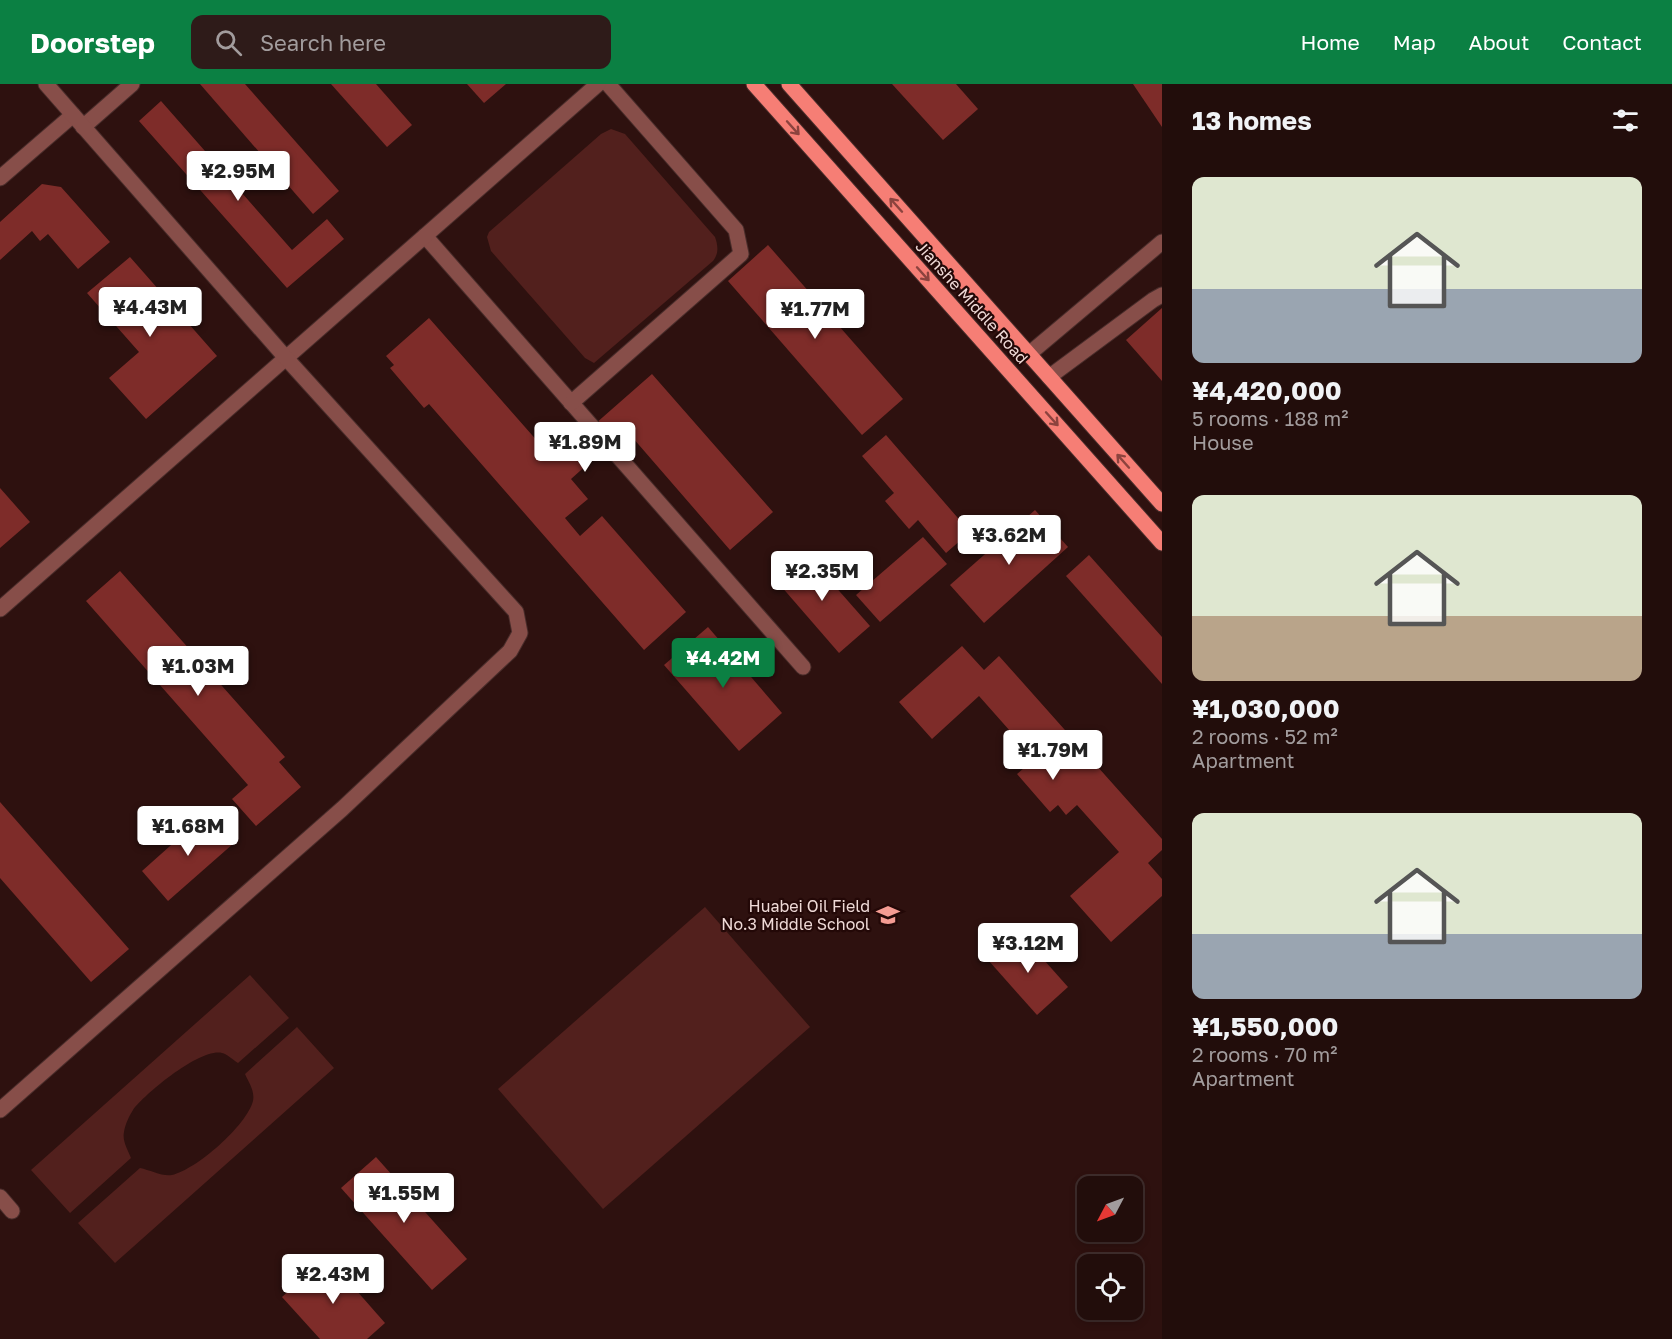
<!DOCTYPE html>
<html lang="en">
<head>
<meta charset="utf-8">
<style>
  :root { --surface:#220d0b; --page:#2e1b19; --text:#f1f3f6; --muted:#a29c9d; --line:#3f2d2c; --accent:#0b8043 }
  body { margin:0; font-family:"Golos Text",sans-serif; background:var(--page); color:var(--text); height:100vh; display:flex; flex-direction:column; font-size:22px; white-space:nowrap }
  * { box-sizing:border-box; margin:0 }
  p { font-size:20px; color:var(--muted) }
  .icon { flex:none; width:33px; height:33px; fill:none; stroke:currentColor; stroke-width:2; stroke-linecap:round; stroke-linejoin:round }
  .map { position:relative; flex:1; overflow:hidden }
  .sheet { display:flex; flex-direction:column; background:var(--surface); width:510px }
  .sheet>* { flex:none }
  .needle { width:39px; rotate:229deg }
  .tools { position:absolute; left:1077px; top:1092px; display:grid; gap:12px }
  .tools a { display:grid; place-items:center; width:66px; height:66px; border-radius:12px; background:var(--surface); box-shadow:0 3px 9px #0003,0 0 0 2px var(--line); font-size:30px }
  .price { position:absolute; translate:-50% -51px; padding:0 14px; border-radius:6px; background:#fff; color:#222; font-size:20px; line-height:39px; filter:drop-shadow(0 2px 3px #0008) }
  .price::after { content:''; position:absolute; left:50%; top:36px; width:18px; height:14px; margin-left:-9px; background:inherit; clip-path:polygon(0 0,100% 0,50% 100%) }
  .price.on { background:var(--accent); color:#fff }
  ul { padding:0; list-style:none }
  li { display:grid; align-content:center; gap:12px; height:318px; padding:0 30px }
  li span { display:grid; place-items:center; height:186px; border-radius:12px; color:#555 }
  li>.icon { margin-inline-start:auto }
  span .icon { width:108px; height:108px; fill:#fffc; stroke-width:1 }
  li b { font-size:26px }
  h2 { display:flex; justify-content:space-between; align-items:center; height:72px; padding:0 30px; font-size:26px }
  header { display:flex; align-items:center; gap:36px; box-sizing:border-box; height:84px; padding:0 30px; background:var(--accent); color:#fff }
  header strong { font-size:28px }
  nav { display:flex; gap:33px; margin-inline-start:auto; font-size:21px }
  .search { width:420px; height:54px; background:var(--page); display:flex; align-items:center; gap:15px; box-sizing:border-box; padding:0 21px; border-radius:12px; color:var(--muted); font-size:22px }
  main { display:flex; flex:1; min-height:0 }
  .map>svg:first-child { display:block }
  .green { fill:#52201d }
  .building { fill:#7e2c29 }
  .lines { fill:none; stroke-linecap:round; stroke-linejoin:round }
  .minor-casing { stroke:#492d2b; stroke-width:17 }
  .major-casing { stroke:#492d2b; stroke-width:17 }
  .minor { stroke:#874e49; stroke-width:15 }
  .major { stroke:#f67e75; stroke-width:15 }
  .oneway { stroke:#8c433e }
  .labels { text-anchor:middle; dominant-baseline:central; stroke-width:4.5; stroke-linejoin:round; paint-order:stroke }
  .street-label { font-size:16px; fill:#efdad7; stroke:#230807 }
  .poi-label { font-size:16px; fill:#efdad7; stroke:#230807; text-anchor:end }
</style>
</head>
<body>
<header>
<strong>Doorstep</strong>
<div class="search"><svg class="icon" aria-label="search" viewBox="0 0 24 24"><circle cx="10" cy="10" r="6"/><path d="M15 15l6 6"/></svg>Search here</div>
<nav><a>Home</a><a>Map</a><a>About</a><a>Contact</a></nav>
</header>
<main>
<div class="map">
<svg width="1162" height="1255" viewBox="0 0 1162 1255">
  <rect width="100%" height="100%" fill="#2e110f"/>
  <g class="green">
    <path d="M 611,45 L 625,50 L 715,153 C 718,162 719,169 713,177 L 594,279 L 585,274 L 491,167 L 487,153 L 489,148 L 601,50 Z"/>
    <path d="M 705,823 L 810,943 L 603,1125 L 498,1005 Z"/>
    <path d="M 250,891 L 289,934 L 238,979 C 233,976 227,970 222,969 C 200,964 146,1009 133,1026 C 129,1032 125,1041 124,1048 C 122,1057 128,1066 131,1074 L 70,1129 L 31,1086 Z"/>
    <path d="M 297,943 L 334,984 L 115,1179 L 78,1139 L 140,1084 C 150,1086 163,1093 172,1091 C 196,1086 247,1041 253,1017 C 255,1007 249,999 245,990 Z"/>
  </g>
  <g class="building">
    <path d="M 200,0 L 245,0 L 339,107 L 313,130 Z"/>
    <path d="M 331,0 L 376,0 L 412,41 L 387,63 Z"/>
    <path d="M 467,0 L 506,0 L 484,19 Z"/>
    <path d="M 892,0 L 956,0 L 978,25 L 943,56 Z"/>
    <path d="M 1133,0 L 1162,0 L 1162,43 Z"/>
    <path d="M 161,17 L 292,166 L 327,135 L 344,155 L 287,204 L 139,37 Z"/>
    <path d="M 42,100 L 61,103 L 110,158 L 78,185 L 48,150 L 40,157 L 32,147 L 0,176 L 0,138 Z"/>
    <path d="M 768,161 L 903,315 L 862,351 L 728,197 Z"/>
    <path d="M 130,173 L 217,272 L 146,335 L 109,294 L 139,268 L 87,209 Z"/>
    <path d="M 1162,224 L 1162,297 L 1126,256 Z"/>
    <path d="M 429,234 L 554,376 L 652,290 L 773,428 L 730,466 L 626,346 L 571,395 L 588,415 L 565,434 L 580,452 L 602,432 L 686,528 L 644,566 L 429,320 L 424,324 L 390,284 L 394,281 L 386,272 Z"/>
    <path d="M 886,351 L 970,448 L 946,469 L 918,436 L 909,445 L 885,417 L 894,409 L 862,372 Z"/>
    <path d="M 0,404 L 30,438 L 0,464 Z"/>
    <path d="M 1035,426 L 1068,463 L 984,539 L 950,501 Z"/>
    <path d="M 923,453 L 947,480 L 880,538 L 856,511 Z"/>
    <path d="M 804,467 L 870,542 L 839,569 L 774,494 Z"/>
    <path d="M 1089,471 L 1162,553 L 1162,600 L 1066,492 Z"/>
    <path d="M 120,487 L 285,673 L 279,678 L 301,703 L 256,742 L 232,715 L 248,701 L 86,517 Z"/>
    <path d="M 708,543 L 782,629 L 739,667 L 664,581 Z"/>
    <path d="M 962,562 L 984,586 L 999,572 L 1162,755 L 1162,766 L 1148,779 L 1162,795 L 1162,812 L 1111,858 L 1070,812 L 1119,768 L 1077,721 L 1066,731 L 1058,721 L 1050,728 L 1017,690 L 1024,684 L 1015,674 L 1025,664 L 979,612 L 932,655 L 899,618 Z"/>
    <path d="M 0,718 L 129,865 L 91,898 L 0,794 Z"/>
    <path d="M 207,729 L 234,759 L 168,817 L 142,787 Z"/>
    <path d="M 1020,849 L 1068,903 L 1037,931 L 989,877 Z"/>
    <path d="M 376,1073 L 467,1175 L 432,1206 L 341,1104 Z"/>
    <path d="M 327,1173 L 385,1239 L 367,1255 L 320,1255 L 282,1213 Z"/>
  </g>
  <g class="lines">
    <g class="minor-casing">
      <g id="minor">
        <path d="M 83,43 L 132,0"/>
        <path d="M 0,94 L 73,31"/>
        <path d="M 425,152 L 803,583"/>
        <path d="M 1029,270 L 1162,158"/>
        <path d="M 1049,293 L 1153,216 L 1162,211"/>
        <path d="M 571,319 L 741,170 L 736,146 L 608,0"/>
        <path d="M 0,525 L 598,0"/>
        <path d="M 0,1026 L 342,725 L 510,567 L 520,549 L 516,528 L 286,274 L 46,0"/>
        <path d="M 0,1113 L 12,1127"/>
      </g>
    </g>
    <g class="major-casing">
      <g id="major">
        <path d="M 754,0 L 1162,459"/>
        <path d="M 789,0 L 1162,420"/>
      </g>
    </g>
    <use href="#minor" class="minor"/>
    <use href="#major" class="major"/>
  </g>
  <defs><path id="oneway-shaft" d="M-6 0H5M1.5-3L5.5 0L1.5 3" fill="none" stroke-width="1.6" stroke-linecap="round" stroke-linejoin="round" transform="scale(1.5)"/></defs>
  <g class="oneway">
    <use href="#oneway-shaft" transform="translate(793 44) rotate(48)"/>
    <use href="#oneway-shaft" transform="translate(896 121) rotate(-132)"/>
    <use href="#oneway-shaft" transform="translate(923 190) rotate(48)"/>
    <use href="#oneway-shaft" transform="translate(1052 335) rotate(48)"/>
    <use href="#oneway-shaft" transform="translate(1123 377) rotate(-132)"/>
  </g>
  <defs>
    <g id="school-bare" transform="scale(1.8)"><path d="M0-5L7-2L0 1L-7-2ZM-4 1L0 2.5L4 1V4Q0 6-4 4Z" fill="#f59c93" stroke="#230807" stroke-width="2.5" paint-order="stroke"/></g>
  </defs>
  <g fill-rule="evenodd">
    <use href="#school-bare" x="888" y="831"/>
  </g>
  <g class="labels">
    <g class="street-label">
      <text transform="translate(972 218) rotate(48)">Jianshe Middle Road</text>
    </g>
    <g class="poi-label">
      <text x="870" y="822">Huabei Oil Field<tspan x="870" dy="18">No.3 Middle School</tspan></text>
    </g>
  </g>
</svg>
<div class="tools">
<a><svg class="needle" viewBox="-14 -14 28 28"><path d="M0-13l5 13h-10z" fill="#e53935"/><path d="M0 13l5-13h-10z" fill="#a29c9d"/></svg></a>
<a><svg class="icon" aria-label="locate" viewBox="0 0 24 24"><circle cx="12" cy="12" r="6"/><path d="M12 2v4M12 18v4M2 12h4M18 12h4"/></svg></a>
</div>
<b class="price" style="left:238px;top:118px">¥2.95M</b>
<b class="price" style="left:150px;top:254px">¥4.43M</b>
<b class="price" style="left:815px;top:256px">¥1.77M</b>
<b class="price" style="left:585px;top:389px">¥1.89M</b>
<b class="price" style="left:1009px;top:482px">¥3.62M</b>
<b class="price" style="left:822px;top:518px">¥2.35M</b>
<b class="price on" style="left:723px;top:605px">¥4.42M</b>
<b class="price" style="left:198px;top:613px">¥1.03M</b>
<b class="price" style="left:1053px;top:697px">¥1.79M</b>
<b class="price" style="left:188px;top:773px">¥1.68M</b>
<b class="price" style="left:1028px;top:890px">¥3.12M</b>
<b class="price" style="left:404px;top:1140px">¥1.55M</b>
<b class="price" style="left:333px;top:1221px">¥2.43M</b>
</div>
<section class="sheet">
<h2>13 homes<svg class="icon" aria-label="filters" viewBox="0 0 24 24"><path d="M4 7h16M4 17h16"/><circle cx="9" cy="7" r="2"/><circle cx="15" cy="17" r="2"/></svg></h2>
<ul>
<li><span style="background:linear-gradient(#dfe7d0 60%,#9aa5b1 0)"><svg class="icon" aria-label="home" viewBox="0 0 24 24"><path d="M3 11l9-7 9 7M6 9v11h12V9"/></svg></span><div><b>¥4,420,000</b><p>5 rooms · 188 m²</p><p>House</p></div></li>
<li><span style="background:linear-gradient(#dfe7d0 65%,#b9a48a 0)"><svg class="icon" aria-label="home" viewBox="0 0 24 24"><path d="M3 11l9-7 9 7M6 9v11h12V9"/></svg></span><div><b>¥1,030,000</b><p>2 rooms · 52 m²</p><p>Apartment</p></div></li>
<li><span style="background:linear-gradient(#dfe7d0 65%,#9aa5b1 0)"><svg class="icon" aria-label="home" viewBox="0 0 24 24"><path d="M3 11l9-7 9 7M6 9v11h12V9"/></svg></span><div><b>¥1,550,000</b><p>2 rooms · 70 m²</p><p>Apartment</p></div></li>
</ul>
</section>
</main>
</body>
</html>
